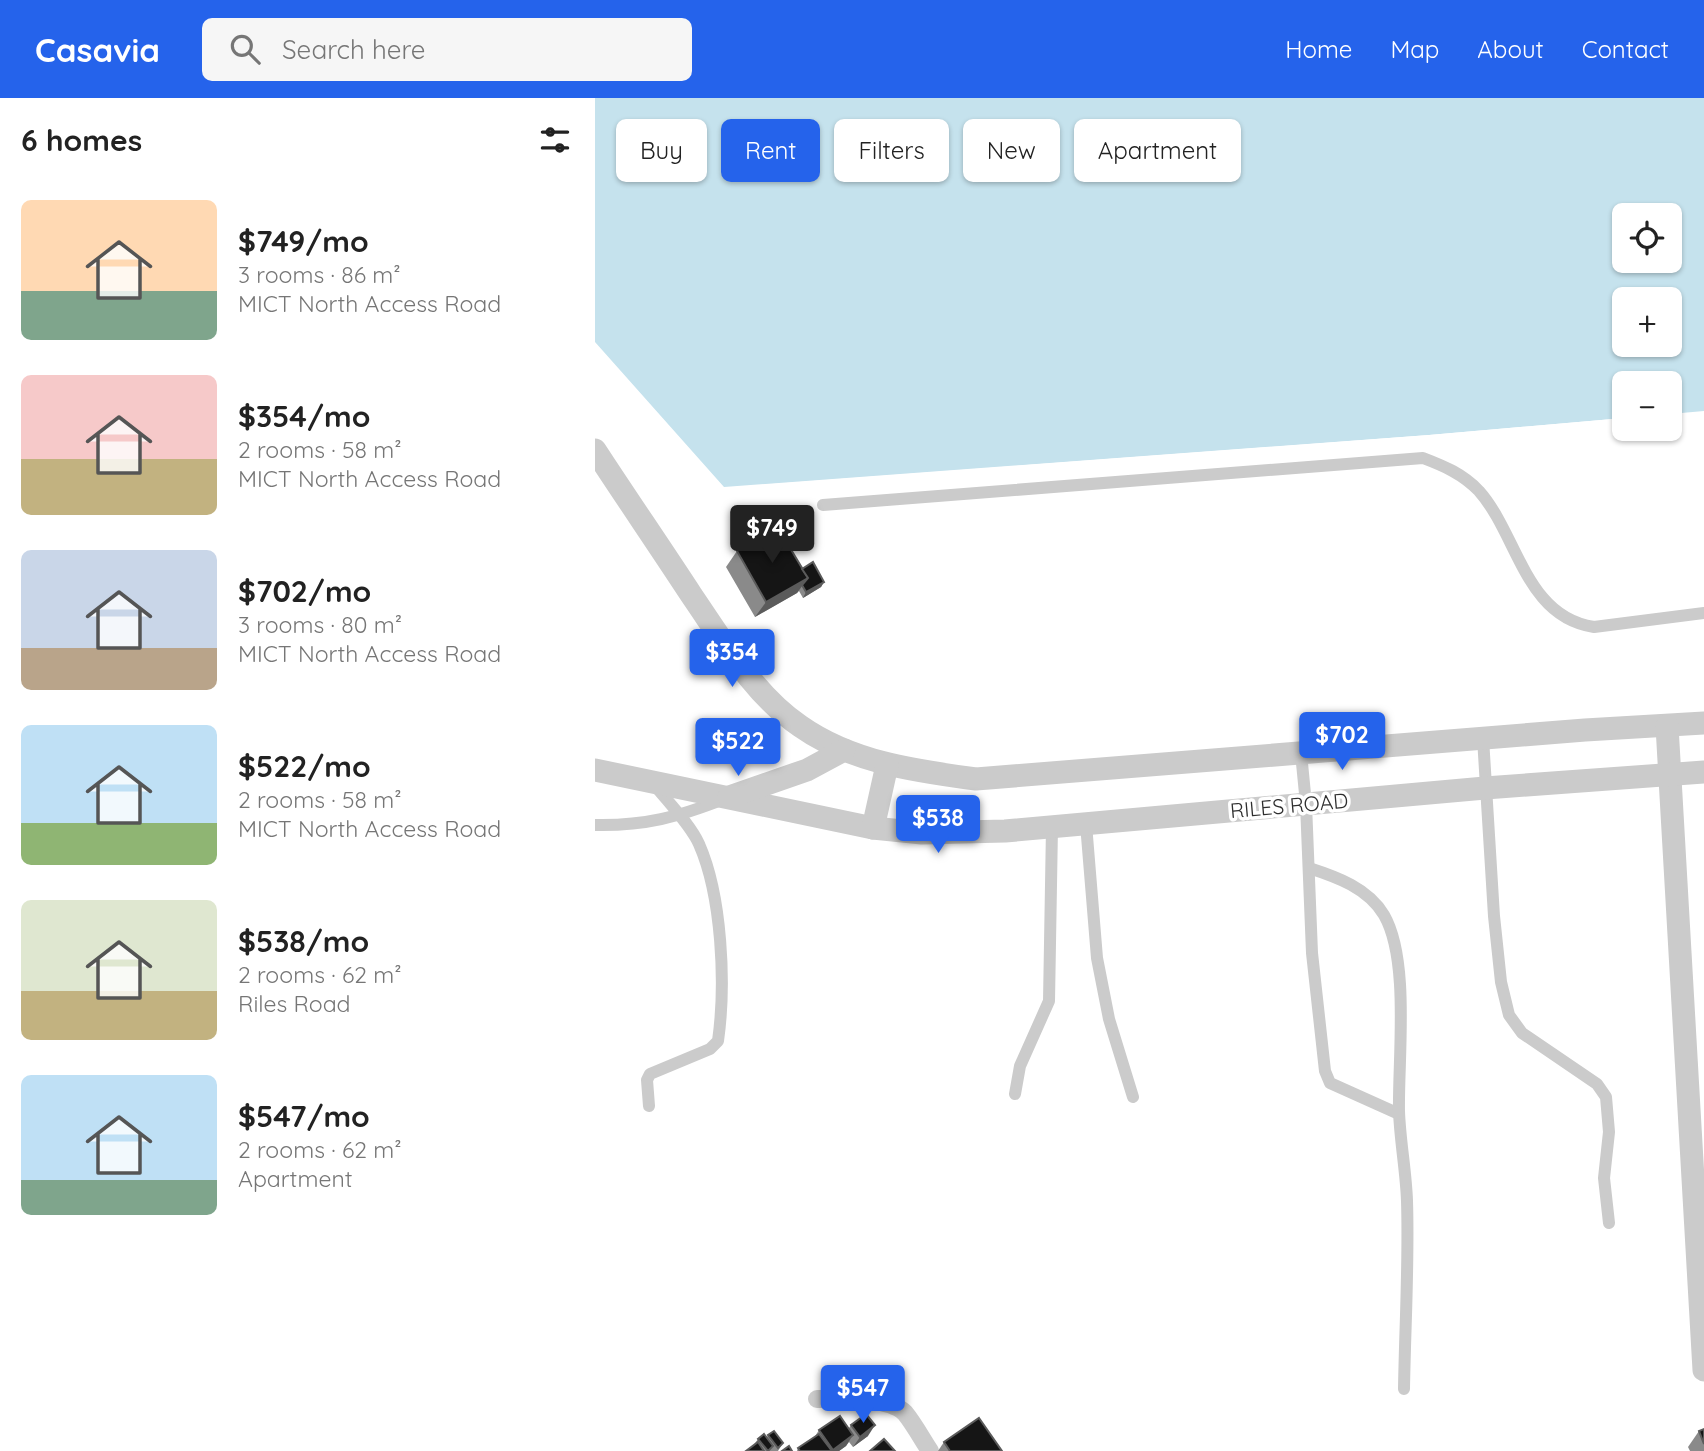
<!DOCTYPE html>
<html lang="en">
<head>
<meta charset="utf-8">
<style>
  :root { --surface:#fff; --page:#f6f6f6; --text:#222; --muted:#767676; --accent:#2563eb }
  body { margin:0; font-family:Quicksand,sans-serif; background:var(--page); color:var(--text); height:100vh; display:flex; flex-direction:column; font-size:26px; white-space:nowrap }
  * { box-sizing:border-box; margin:0 }
  p { font-size:23px; color:var(--muted) }
  .icon { flex:none; width:38px; height:38px; fill:none; stroke:currentColor; stroke-width:2; stroke-linecap:round; stroke-linejoin:round }
  .map { position:relative; flex:1; overflow:hidden }
  .side { display:flex; flex-direction:column; background:var(--surface); width:595px }
  .side>* { flex:none }
  .guide { position:absolute; left:21px; top:21px; width:665px; height:63px; display:flex; gap:14px }
  .tools { position:absolute; left:1017px; top:105px; display:grid; gap:14px }
  .tools a { display:grid; place-items:center; width:70px; height:70px; border-radius:10px; background:var(--surface); box-shadow:0 2px 5px #0004; font-size:35px }
  .price { position:absolute; translate:-50% -60px; padding:0 16px; border-radius:7px; background:var(--accent); color:#fff; font-size:23px; line-height:46px; filter:drop-shadow(0 2px 4px #0008) }
  .price::after { content:''; position:absolute; left:50%; top:42px; width:21px; height:16px; margin-left:-10px; background:inherit; clip-path:polygon(0 0,100% 0,50% 100%) }
  .price.selected { background:#222; color:#fff }
  ul { padding:0; list-style:none }
  li { display:flex; align-items:center; gap:21px; height:175px; padding:0 21px }
  li span { display:grid; place-items:center; flex:none; width:196px; height:140px; border-radius:10px; color:#555 }
  li>.icon { margin-inline-start:auto }
  span .icon { width:84px; height:84px; fill:#fffc; stroke-width:1 }
  li b { font-size:30px }
  h2 { display:flex; justify-content:space-between; align-items:center; height:84px; padding:0 21px; font-size:30px }
  .pill { padding:0 24px; border-radius:10px; background:var(--surface); box-shadow:0 2px 5px #0004; font-size:24px; line-height:63px }
  .pill.selected { background:var(--accent); color:#fff }
  header { display:flex; align-items:center; gap:42px; box-sizing:border-box; height:98px; padding:0 35px; background:var(--accent); color:#fff }
  header strong { font-size:33px }
  nav { display:flex; gap:38px; margin-inline-start:auto; font-size:24px }
  .search { width:490px; height:63px; background:var(--page); display:flex; align-items:center; gap:18px; box-sizing:border-box; padding:0 24px; border-radius:10px; color:var(--muted); font-size:26px }
  main { display:flex; flex:1; min-height:0 }
  .map>svg:first-child { display:block }
  .water { fill:#c5e2ed; fill-rule:evenodd }
  .pier { fill:#fff }
  .lines { fill:none; stroke-linecap:round; stroke-linejoin:round }
  .service { stroke:#cbcbcb; stroke-width:12 }
  .pedestrian { stroke:#cbcbcb; stroke-width:18 }
  .minor { stroke:#cbcbcb; stroke-width:23 }
  .wall { fill:#8a8a8a }
  .shaded-wall { fill:#5b5b5b }
  .building { fill:#151515; stroke:#5b5b5b; stroke-width:2 }
  .labels { text-anchor:middle; dominant-baseline:central; stroke-width:7; stroke-linejoin:round; paint-order:stroke }
  .street-label { font-size:21px; fill:#2e2e2e; stroke:#fff }
</style>
</head>
<body>
<header>
<strong>Casavia</strong>
<div class="search"><svg class="icon" aria-label="search" viewBox="0 0 24 24"><circle cx="10" cy="10" r="6"/><path d="M15 15l6 6"/></svg>Search here</div>
<nav><a>Home</a><a>Map</a><a>About</a><a>Contact</a></nav>
</header>
<main>
<section class="side">
<h2>6 homes<svg class="icon" aria-label="filters" viewBox="0 0 24 24"><path d="M4 7h16M4 17h16"/><circle cx="9" cy="7" r="2"/><circle cx="15" cy="17" r="2"/></svg></h2>
<ul>
<li><span style="background:linear-gradient(#ffd9b3 65%,#7fa58c 0)"><svg class="icon" aria-label="home" viewBox="0 0 24 24"><path d="M3 11l9-7 9 7M6 9v11h12V9"/></svg></span><div><b>$749/mo</b><p>3 rooms · 86 m²</p><p>MICT North Access Road</p></div></li>
<li><span style="background:linear-gradient(#f6c9c9 60%,#c2b280 0)"><svg class="icon" aria-label="home" viewBox="0 0 24 24"><path d="M3 11l9-7 9 7M6 9v11h12V9"/></svg></span><div><b>$354/mo</b><p>2 rooms · 58 m²</p><p>MICT North Access Road</p></div></li>
<li><span style="background:linear-gradient(#c9d6e8 70%,#b9a48a 0)"><svg class="icon" aria-label="home" viewBox="0 0 24 24"><path d="M3 11l9-7 9 7M6 9v11h12V9"/></svg></span><div><b>$702/mo</b><p>3 rooms · 80 m²</p><p>MICT North Access Road</p></div></li>
<li><span style="background:linear-gradient(#bfe0f5 70%,#8fb573 0)"><svg class="icon" aria-label="home" viewBox="0 0 24 24"><path d="M3 11l9-7 9 7M6 9v11h12V9"/></svg></span><div><b>$522/mo</b><p>2 rooms · 58 m²</p><p>MICT North Access Road</p></div></li>
<li><span style="background:linear-gradient(#dfe7d0 65%,#c2b280 0)"><svg class="icon" aria-label="home" viewBox="0 0 24 24"><path d="M3 11l9-7 9 7M6 9v11h12V9"/></svg></span><div><b>$538/mo</b><p>2 rooms · 62 m²</p><p>Riles Road</p></div></li>
<li><span style="background:linear-gradient(#bfe0f5 75%,#7fa58c 0)"><svg class="icon" aria-label="home" viewBox="0 0 24 24"><path d="M3 11l9-7 9 7M6 9v11h12V9"/></svg></span><div><b>$547/mo</b><p>2 rooms · 62 m²</p><p>Apartment</p></div></li>
</ul>
</section>
<div class="map">
<svg width="1109" height="1353" viewBox="0 0 1109 1353">
  <rect width="100%" height="100%" fill="#fff"/>
  <path class="water" d="M 0,0 L 1109,0 L 1109,313 L 1075,316 L 1074,285 L 1029,285 L 1029,320 L 834,337 L 129,389 L 0,244 ZM 1029,117 L 1074,117 L 1074,163 L 1029,163 ZM 1029,201 L 1074,201 L 1074,247 L 1029,247 Z"/>
  <path class="pier" d="M 1029,320 L 1029,324 L 834,341 L 129,393 L 125,390 L 834,337 Z"/>
  <g class="lines">
    <g class="service">
      <path d="M 228,407 L 828,360 C 849,368 868,376 884,393 C 923,437 930,519 999,529 L 1109,515"/>
      <path d="M 888,640 L 899,818 L 906,884 L 914,917 L 927,935 L 1002,986 L 1011,999 L 1014,1034 L 1009,1080 L 1014,1125"/>
      <path d="M 706,655 L 711,706 L 717,855 L 730,973 L 735,985 L 804,1016"/>
      <path d="M 491,726 L 502,860 L 514,921 L 538,999"/>
      <path d="M 0,727 C 50,728 83,719 129,701"/>
      <path d="M 714,770 C 742,779 773,790 789,817 C 815,862 803,960 804,1013 C 805,1043 811,1073 812,1103 C 814,1165 810,1228 809,1291"/>
      <path d="M 420,996 L 425,968 L 454,903 L 457,729"/>
      <path d="M 54,1008 L 52,982 L 55,976 L 115,951 L 123,943 C 131,886 127,798 104,746 C 95,726 72,703 58,685"/>
    </g>
    <path class="pedestrian" d="M 222,1301 C 244,1301 294,1298 310,1315 C 319,1326 327,1341 335,1353"/>
    <g class="minor">
      <path d="M 0,352 C 32,401 65,449 97,498 C 128,543 159,597 205,628 C 256,664 320,673 381,681 L 990,632 L 1109,625"/>
      <path d="M 1072,628 L 1109,1272"/>
      <path d="M 0,672 L 278,730 L 327,735 L 410,733 L 890,690 L 1109,674"/>
      <path d="M 134,699 L 212,672 L 249,652"/>
      <path d="M 278,730 L 292,667"/>
    </g>
  </g>
  <g class="wall">
    <path d="M 142,453 L 207,471 L 229,484 L 226,489 L 208,500 L 204,493 L 202,495 L 160,519 L 131,469 Z"/>
    <path d="M 256,1327 L 273,1338 L 258,1349 L 254,1344 L 251,1348 L 244,1353 L 202,1353 L 203,1350 L 219,1340 L 224,1332 L 254,1330 Z"/>
    <path d="M 1109,1331 L 1109,1353 L 1095,1353 L 1093,1349 L 1104,1333 Z"/>
    <path d="M 173,1337 L 188,1345 L 183,1353 L 151,1353 L 158,1348 L 163,1341 L 172,1339 Z"/>
    <path d="M 349,1344 L 407,1353 L 343,1353 Z"/>
  </g>
  <g class="shaded-wall">
    <path d="M 213,480 L 202,495 L 160,519 L 171,504 Z"/>
    <path d="M 229,484 L 226,489 L 208,500 L 211,494 Z"/>
    <path d="M 280,1327 L 273,1338 L 258,1349 L 265,1339 Z"/>
    <path d="M 258,1337 L 251,1348 L 244,1353 L 237,1353 Z"/>
  </g>
  <g class="building">
    <path d="M 183,430 L 213,480 L 171,504 L 142,453 Z"/>
    <path d="M 218,464 L 229,484 L 211,494 L 207,487 L 213,480 L 207,471 Z"/>
    <path d="M 271,1316 L 280,1327 L 265,1339 L 256,1327 Z"/>
    <path d="M 245,1318 L 258,1337 L 238,1352 L 224,1332 Z"/>
    <path d="M 384,1320 L 407,1353 L 355,1353 L 349,1344 Z"/>
    <path d="M 1109,1331 L 1109,1346 L 1104,1333 Z"/>
    <path d="M 179,1333 L 188,1345 L 183,1350 L 173,1337 Z"/>
    <path d="M 169,1336 L 178,1348 L 173,1353 L 163,1341 Z"/>
    <path d="M 224,1336 L 237,1353 L 205,1353 L 203,1350 Z"/>
    <path d="M 289,1341 L 300,1353 L 275,1353 Z"/>
    <path d="M 163,1344 L 169,1353 L 151,1353 Z"/>
    <path d="M 194,1348 L 197,1353 L 187,1353 Z"/>
  </g>
  <g class="labels">
    <g class="street-label">
      <text transform="translate(694 707) rotate(-5)">RILES ROAD</text>
    </g>
  </g>
</svg>
<div class="tools">
<a><svg class="icon" aria-label="locate" viewBox="0 0 24 24"><circle cx="12" cy="12" r="6"/><path d="M12 2v4M12 18v4M2 12h4M18 12h4"/></svg></a>
<a>+</a>
<a>−</a>
</div>
<b class="price selected" style="left:177px;top:467px">$749</b>
<b class="price" style="left:137px;top:591px">$354</b>
<b class="price" style="left:747px;top:674px">$702</b>
<b class="price" style="left:143px;top:680px">$522</b>
<b class="price" style="left:343px;top:757px">$538</b>
<b class="price" style="left:268px;top:1327px">$547</b>
<div class="guide">
<a class="pill">Buy</a>
<a class="pill selected">Rent</a>
<a class="pill">Filters</a>
<a class="pill">New</a>
<a class="pill">Apartment</a>
</div>
</div>
</main>
</body>
</html>
